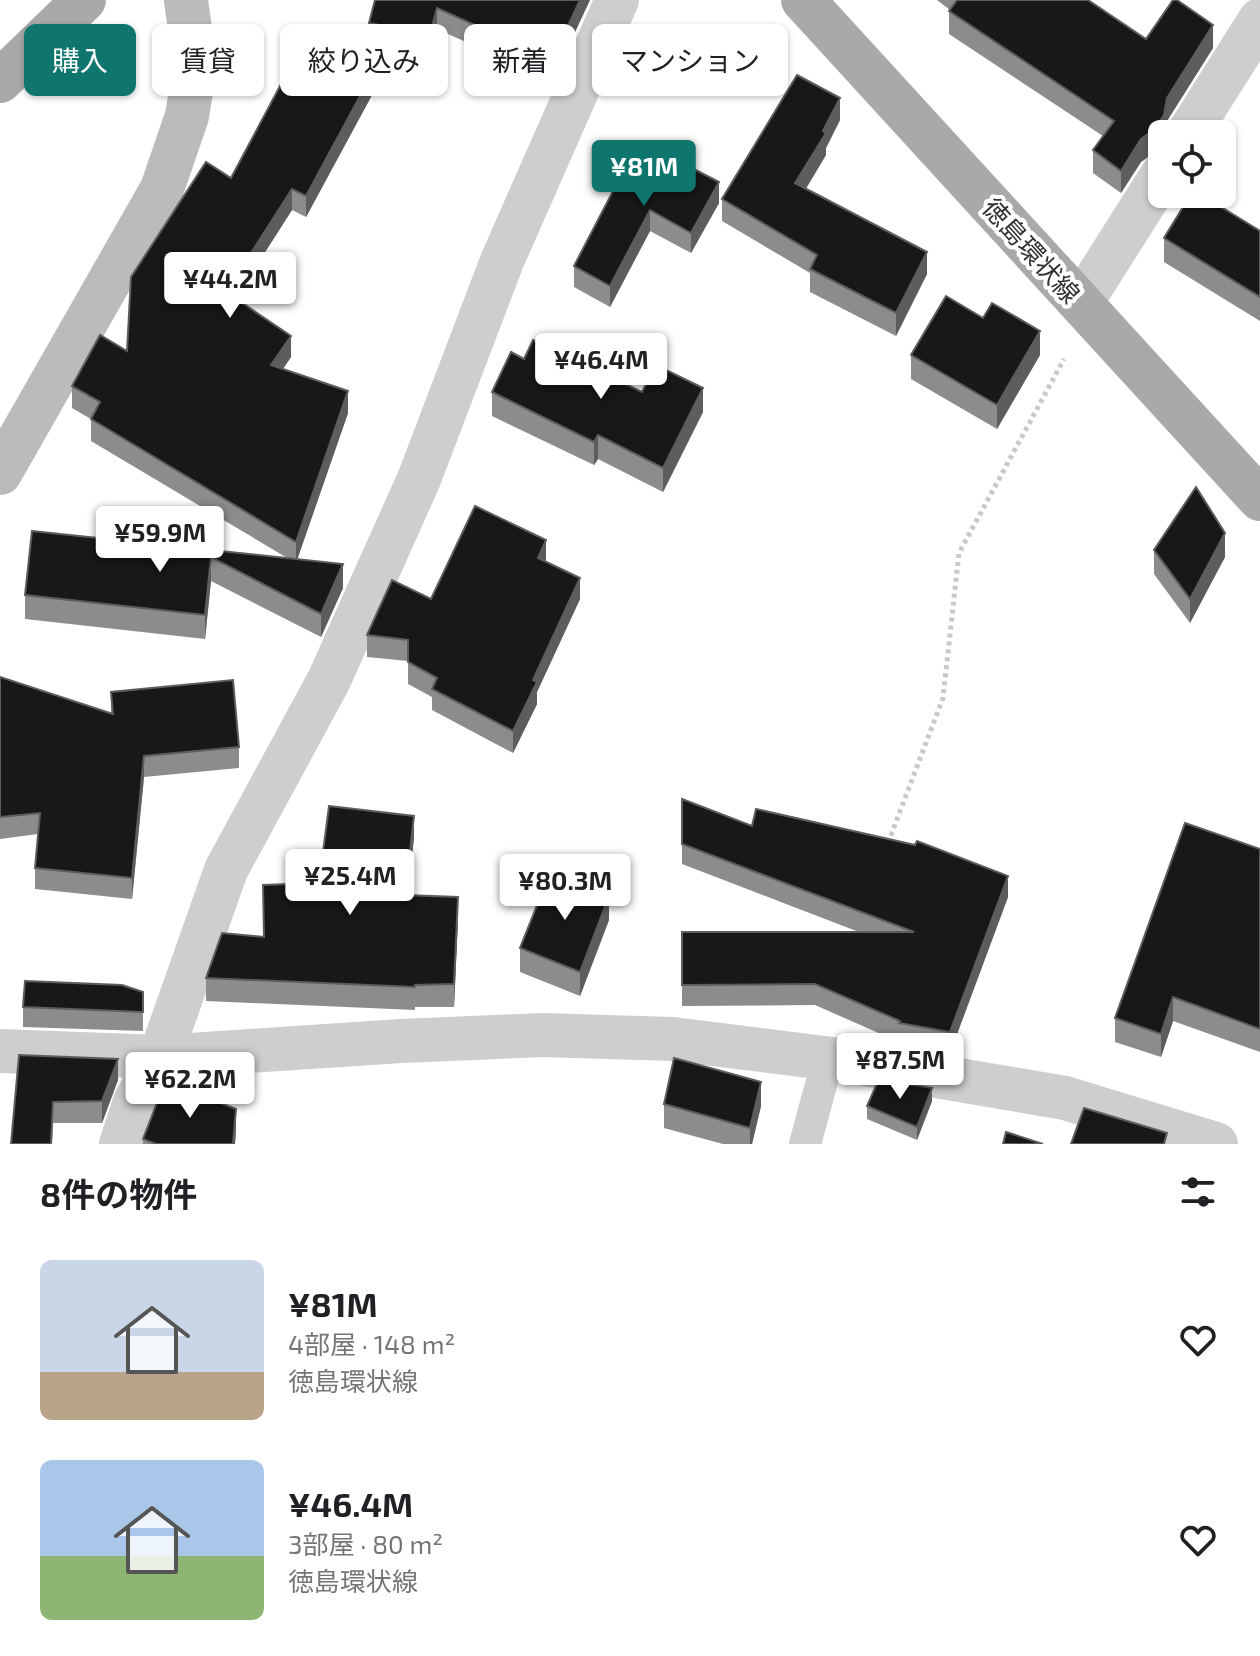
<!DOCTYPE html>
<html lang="ja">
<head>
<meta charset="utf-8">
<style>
  :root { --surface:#fff; --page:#f2f2f2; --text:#202124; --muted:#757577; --accent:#0f766e }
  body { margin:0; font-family:"Exo 2","Noto Sans JP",sans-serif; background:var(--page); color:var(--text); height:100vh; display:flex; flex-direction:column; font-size:30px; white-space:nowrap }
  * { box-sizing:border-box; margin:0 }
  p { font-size:26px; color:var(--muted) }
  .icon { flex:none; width:44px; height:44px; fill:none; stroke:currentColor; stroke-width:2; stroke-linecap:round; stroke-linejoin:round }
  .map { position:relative; height:1144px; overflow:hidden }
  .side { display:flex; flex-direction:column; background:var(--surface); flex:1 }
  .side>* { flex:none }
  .hud { position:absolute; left:24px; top:24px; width:800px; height:72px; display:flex; gap:16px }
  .tools { position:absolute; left:1148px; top:120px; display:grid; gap:16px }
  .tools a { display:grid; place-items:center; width:88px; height:88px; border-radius:12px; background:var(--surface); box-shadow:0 2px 6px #0004; font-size:40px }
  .price { position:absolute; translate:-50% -68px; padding:0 18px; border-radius:8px; background:#fff; color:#222; font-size:26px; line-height:52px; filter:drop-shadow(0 2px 4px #0008) }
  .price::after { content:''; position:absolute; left:50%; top:48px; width:24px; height:18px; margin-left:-12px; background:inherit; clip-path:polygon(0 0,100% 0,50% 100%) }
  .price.current { background:var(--accent); color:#fff }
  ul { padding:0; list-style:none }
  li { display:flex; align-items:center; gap:24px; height:200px; padding:0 40px }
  li span { display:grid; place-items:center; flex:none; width:224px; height:160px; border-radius:12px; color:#555 }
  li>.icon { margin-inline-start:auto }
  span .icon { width:96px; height:96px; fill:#fffc; stroke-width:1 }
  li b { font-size:34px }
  h2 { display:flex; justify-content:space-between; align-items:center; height:96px; padding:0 40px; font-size:34px }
  .pill { padding:0 28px; border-radius:12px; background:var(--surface); box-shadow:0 2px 6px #0004; font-size:28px; line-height:72px }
  .pill.current { background:var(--accent); color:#fff }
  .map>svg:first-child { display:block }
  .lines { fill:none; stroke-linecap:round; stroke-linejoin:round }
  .path { stroke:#c8c8c8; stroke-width:5; stroke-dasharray:4 4; stroke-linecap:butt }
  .lane { stroke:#cecece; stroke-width:32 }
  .street { stroke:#cecece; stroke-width:44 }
  .secondary { stroke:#bbb; stroke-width:44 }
  .primary { stroke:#a9a9a9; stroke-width:44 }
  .wall { fill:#8c8c8c }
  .shaded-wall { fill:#5d5d5d }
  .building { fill:#181818; stroke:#5d5d5d; stroke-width:2 }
  .labels { text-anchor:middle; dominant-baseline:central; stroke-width:8; stroke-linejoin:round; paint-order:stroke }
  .street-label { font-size:26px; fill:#313131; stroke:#fff }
</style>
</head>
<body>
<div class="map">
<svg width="1260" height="1144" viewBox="0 0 1260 1144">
  <rect width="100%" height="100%" fill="#fff"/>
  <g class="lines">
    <path class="path" d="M 888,843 L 943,698 L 959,553 L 1064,359"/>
    <path class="lane" d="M 805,1144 L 828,1059"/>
    <g class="street">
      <path d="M 1188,134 L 1260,20"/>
      <path d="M 1081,303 L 1162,175"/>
      <path d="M 0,1051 L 160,1057 L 401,1041 L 542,1035 L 673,1039 L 848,1061 L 1065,1098 L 1216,1144"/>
      <path d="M 121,1144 L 135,1101 L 160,1057 L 226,870 L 329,680 L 419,479 L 502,261 L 617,0"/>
    </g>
    <path class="secondary" d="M 0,473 L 162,189 L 187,116 L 192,85 L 192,44 L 186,0"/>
    <g class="primary">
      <path d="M 803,0 L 1260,499"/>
      <path d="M 0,81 L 84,0"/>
    </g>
  </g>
  <g class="wall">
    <path d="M 375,0 L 590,0 L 552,81 L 437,29 L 430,56 L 369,45 L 369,23 Z"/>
    <path d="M 937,0 L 1088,0 L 1146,39 L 1213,48 L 1167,121 L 1165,134 L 1162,134 L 1162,141 L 1155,152 L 1141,162 L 1121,193 L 1093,173 L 1093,150 L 1103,136 L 949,34 L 949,11 L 950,10 Z"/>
    <path d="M 372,95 L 306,217 L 292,210 L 235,299 L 291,357 L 283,369 L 348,413 L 297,560 L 343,588 L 321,637 L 211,581 L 205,639 L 25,619 L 25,595 L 32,531 L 289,559 L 91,441 L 91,419 L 72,408 L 72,386 L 127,351 L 231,178 Z"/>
    <path d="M 840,120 L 826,148 L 826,155 L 806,189 L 927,274 L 896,336 L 810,292 L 810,273 L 722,221 L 722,199 Z"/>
    <path d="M 639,141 L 719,203 L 691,253 L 650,231 L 610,307 L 574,287 L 574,266 Z"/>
    <path d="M 1260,231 L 1260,321 L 1164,262 L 1164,238 Z"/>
    <path d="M 983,318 L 1040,355 L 997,429 L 911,379 L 911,355 Z"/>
    <path d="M 524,359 L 642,392 L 703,412 L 663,492 L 598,459 L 594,465 L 492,416 L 492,392 Z"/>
    <path d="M 1154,550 L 1225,557 L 1190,623 L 1154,574 Z"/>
    <path d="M 546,562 L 580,599 L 537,692 L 537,704 L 513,753 L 432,710 L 432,697 L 408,684 L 408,661 L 367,657 L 367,635 L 431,599 Z"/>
    <path d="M 0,677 L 111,714 L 111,692 L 239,747 L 239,768 L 144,777 L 132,899 L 35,889 L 35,868 L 38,834 L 0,839 Z"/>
    <path d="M 682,799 L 752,826 L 1008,897 L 950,1053 L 899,1044 L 899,1042 L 815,1005 L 682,1006 L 682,932 L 859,932 L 682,864 Z"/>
    <path d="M 414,838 L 407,895 L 458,919 L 454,1007 L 415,1007 L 415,1010 L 206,1001 L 206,978 L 264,937 L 263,885 L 319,883 Z"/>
    <path d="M 1260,849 L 1260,1052 L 1173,1021 L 1161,1057 L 1115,1042 L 1115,1018 Z"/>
    <path d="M 609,920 L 580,996 L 520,972 L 520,948 Z"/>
    <path d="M 143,992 L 143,1031 L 23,1027 L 23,1007 Z"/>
    <path d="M 19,1055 L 118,1080 L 102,1123 L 53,1123 L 52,1144 L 11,1144 Z"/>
    <path d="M 932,1101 L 917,1140 L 867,1119 L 867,1106 Z"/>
    <path d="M 664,1104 L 761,1106 L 752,1144 L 723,1144 L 664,1128 Z"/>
    <path d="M 236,1130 L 235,1144 L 143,1144 L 143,1139 Z"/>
  </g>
  <g class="shaded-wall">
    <path d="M 580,0 L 590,0 L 552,81 L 552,60 Z"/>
    <path d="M 437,8 L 437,29 L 430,56 L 430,35 Z"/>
    <path d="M 1213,25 L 1213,48 L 1167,121 L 1165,134 L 1162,134 L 1162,141 L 1155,152 L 1141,162 L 1121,193 L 1121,171 Z"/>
    <path d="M 372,74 L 372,95 L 306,217 L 306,196 Z"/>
    <path d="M 840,98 L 840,120 L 826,148 L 826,155 L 795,206 L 795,183 Z"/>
    <path d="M 719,182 L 719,203 L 691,253 L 691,233 Z"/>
    <path d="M 292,189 L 292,210 L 226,313 L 226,292 Z"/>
    <path d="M 650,210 L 650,231 L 610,307 L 610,286 Z"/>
    <path d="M 927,252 L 927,274 L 896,336 L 896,313 Z"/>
    <path d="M 1040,331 L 1040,355 L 997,429 L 997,405 Z"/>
    <path d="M 291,336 L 291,357 L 271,386 L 271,365 Z"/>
    <path d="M 703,388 L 703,412 L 663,492 L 663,468 Z"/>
    <path d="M 348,391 L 348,413 L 296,563 L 296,542 Z"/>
    <path d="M 598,435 L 598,459 L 594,465 L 594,442 Z"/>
    <path d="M 1225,533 L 1225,557 L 1190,623 L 1190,599 Z"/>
    <path d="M 546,540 L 546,562 L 538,558 Z"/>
    <path d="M 211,557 L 211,581 L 205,639 L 205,615 Z"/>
    <path d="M 343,564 L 343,588 L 321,637 L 321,614 Z"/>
    <path d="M 580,578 L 580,599 L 537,692 L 537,704 L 513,753 L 513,731 L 533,680 Z"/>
    <path d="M 144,756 L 144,777 L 132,899 L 132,878 Z"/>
    <path d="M 414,816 L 414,838 L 405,917 L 405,895 Z"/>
    <path d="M 1008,876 L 1008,897 L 950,1053 L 950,1032 Z"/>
    <path d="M 609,896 L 609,920 L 580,996 L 580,972 Z"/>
    <path d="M 458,897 L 458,919 L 454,1007 L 454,984 Z"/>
    <path d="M 1173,997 L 1173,1021 L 1161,1057 L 1161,1034 Z"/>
    <path d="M 118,1059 L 118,1080 L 102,1123 L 102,1101 Z"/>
    <path d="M 761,1082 L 761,1106 L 752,1144 L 750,1144 L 750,1128 Z"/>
    <path d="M 932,1088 L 932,1101 L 917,1140 L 917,1127 Z"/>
    <path d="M 236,1109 L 236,1130 L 235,1144 L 233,1144 Z"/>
  </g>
  <g class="building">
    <path d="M 375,0 L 580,0 L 552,60 L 437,8 L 430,35 L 369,23 Z"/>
    <path d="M 957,0 L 1088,0 L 1146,39 L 1173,0 L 1177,0 L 1213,25 L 1167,98 L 1164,115 L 1155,129 L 1141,139 L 1121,171 L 1093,150 L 1114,121 L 949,11 Z"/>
    <path d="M 305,39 L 372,74 L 306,196 L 292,189 L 226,292 L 291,336 L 271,365 L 348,391 L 296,542 L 91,419 L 100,402 L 72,386 L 100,335 L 127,351 L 131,277 L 206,162 L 231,178 Z"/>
    <path d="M 797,75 L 840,98 L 823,131 L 826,133 L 795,183 L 927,252 L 896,313 L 810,269 L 817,255 L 722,199 Z"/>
    <path d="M 639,141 L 719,182 L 691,233 L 650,210 L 610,286 L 574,266 Z"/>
    <path d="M 1191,194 L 1200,194 L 1260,231 L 1260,297 L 1164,238 Z"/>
    <path d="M 946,296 L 983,318 L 992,303 L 1040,331 L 997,405 L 911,355 Z"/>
    <path d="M 533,340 L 642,392 L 656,365 L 703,388 L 663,468 L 598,435 L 594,442 L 492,392 L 511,352 L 524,359 Z"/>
    <path d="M 1196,487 L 1225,533 L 1190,599 L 1154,550 Z"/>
    <path d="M 475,506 L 546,540 L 538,558 L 580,578 L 533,680 L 537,682 L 513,731 L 432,689 L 437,678 L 408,662 L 408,640 L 367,635 L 392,580 L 431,599 Z"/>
    <path d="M 32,531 L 343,564 L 321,614 L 211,557 L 205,615 L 25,595 Z"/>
    <path d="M 0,677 L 113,714 L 111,692 L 233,680 L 239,747 L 144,756 L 132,878 L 35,868 L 40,813 L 0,817 Z"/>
    <path d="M 682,799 L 752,826 L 756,809 L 915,845 L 917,841 L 1008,876 L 950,1032 L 899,1023 L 900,1021 L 815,984 L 682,985 L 682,932 L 914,932 L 682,844 Z"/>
    <path d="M 329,806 L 414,816 L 405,895 L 458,897 L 454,984 L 415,985 L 415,987 L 206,978 L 222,933 L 264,937 L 263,885 L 319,883 Z"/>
    <path d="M 1185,823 L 1260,849 L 1260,1029 L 1173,997 L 1161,1034 L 1115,1018 Z"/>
    <path d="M 550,873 L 609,896 L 580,972 L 520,948 Z"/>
    <path d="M 25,981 L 122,985 L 143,992 L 143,1012 L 23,1007 Z"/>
    <path d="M 19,1055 L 118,1059 L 102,1101 L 53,1102 L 51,1144 L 11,1144 Z"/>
    <path d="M 674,1058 L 761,1082 L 750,1128 L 664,1104 Z"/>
    <path d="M 879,1079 L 932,1088 L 917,1127 L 867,1106 Z"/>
    <path d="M 165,1082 L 236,1109 L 233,1144 L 156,1144 L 143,1139 Z"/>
    <path d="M 1084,1108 L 1167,1133 L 1164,1144 L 1071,1144 Z"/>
    <path d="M 1006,1132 L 1043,1144 L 1003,1144 Z"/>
  </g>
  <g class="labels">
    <g class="street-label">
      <text transform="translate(1032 250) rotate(48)">徳島環状線</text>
    </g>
  </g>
</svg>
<div class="tools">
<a><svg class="icon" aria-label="locate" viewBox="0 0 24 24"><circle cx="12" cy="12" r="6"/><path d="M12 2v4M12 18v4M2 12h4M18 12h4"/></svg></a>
</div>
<b class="price current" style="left:644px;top:208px">¥81M</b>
<b class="price" style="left:230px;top:320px">¥44.2M</b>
<b class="price" style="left:601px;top:401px">¥46.4M</b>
<b class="price" style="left:160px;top:574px">¥59.9M</b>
<b class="price" style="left:350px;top:917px">¥25.4M</b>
<b class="price" style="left:565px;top:922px">¥80.3M</b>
<b class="price" style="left:900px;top:1101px">¥87.5M</b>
<b class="price" style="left:190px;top:1120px">¥62.2M</b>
<div class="hud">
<a class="pill current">購入</a>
<a class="pill">賃貸</a>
<a class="pill">絞り込み</a>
<a class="pill">新着</a>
<a class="pill">マンション</a>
</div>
</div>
<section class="side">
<h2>8件の物件<svg class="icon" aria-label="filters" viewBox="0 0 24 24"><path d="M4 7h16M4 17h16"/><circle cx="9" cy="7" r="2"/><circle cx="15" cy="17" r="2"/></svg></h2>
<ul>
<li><span style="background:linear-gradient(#c9d6e8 70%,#b9a48a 0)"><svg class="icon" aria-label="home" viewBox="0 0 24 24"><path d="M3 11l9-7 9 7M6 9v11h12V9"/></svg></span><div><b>¥81M</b><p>4部屋 · 148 m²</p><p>徳島環状線</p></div><svg class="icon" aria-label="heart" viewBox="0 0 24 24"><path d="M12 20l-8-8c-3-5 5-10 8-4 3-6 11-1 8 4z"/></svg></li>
<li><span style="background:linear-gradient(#a9c7e8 60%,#8fb573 0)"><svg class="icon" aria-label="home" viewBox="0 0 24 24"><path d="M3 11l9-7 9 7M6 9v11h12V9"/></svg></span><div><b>¥46.4M</b><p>3部屋 · 80 m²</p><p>徳島環状線</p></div><svg class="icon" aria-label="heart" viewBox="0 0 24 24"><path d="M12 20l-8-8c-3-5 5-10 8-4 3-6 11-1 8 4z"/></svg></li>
</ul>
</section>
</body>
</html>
